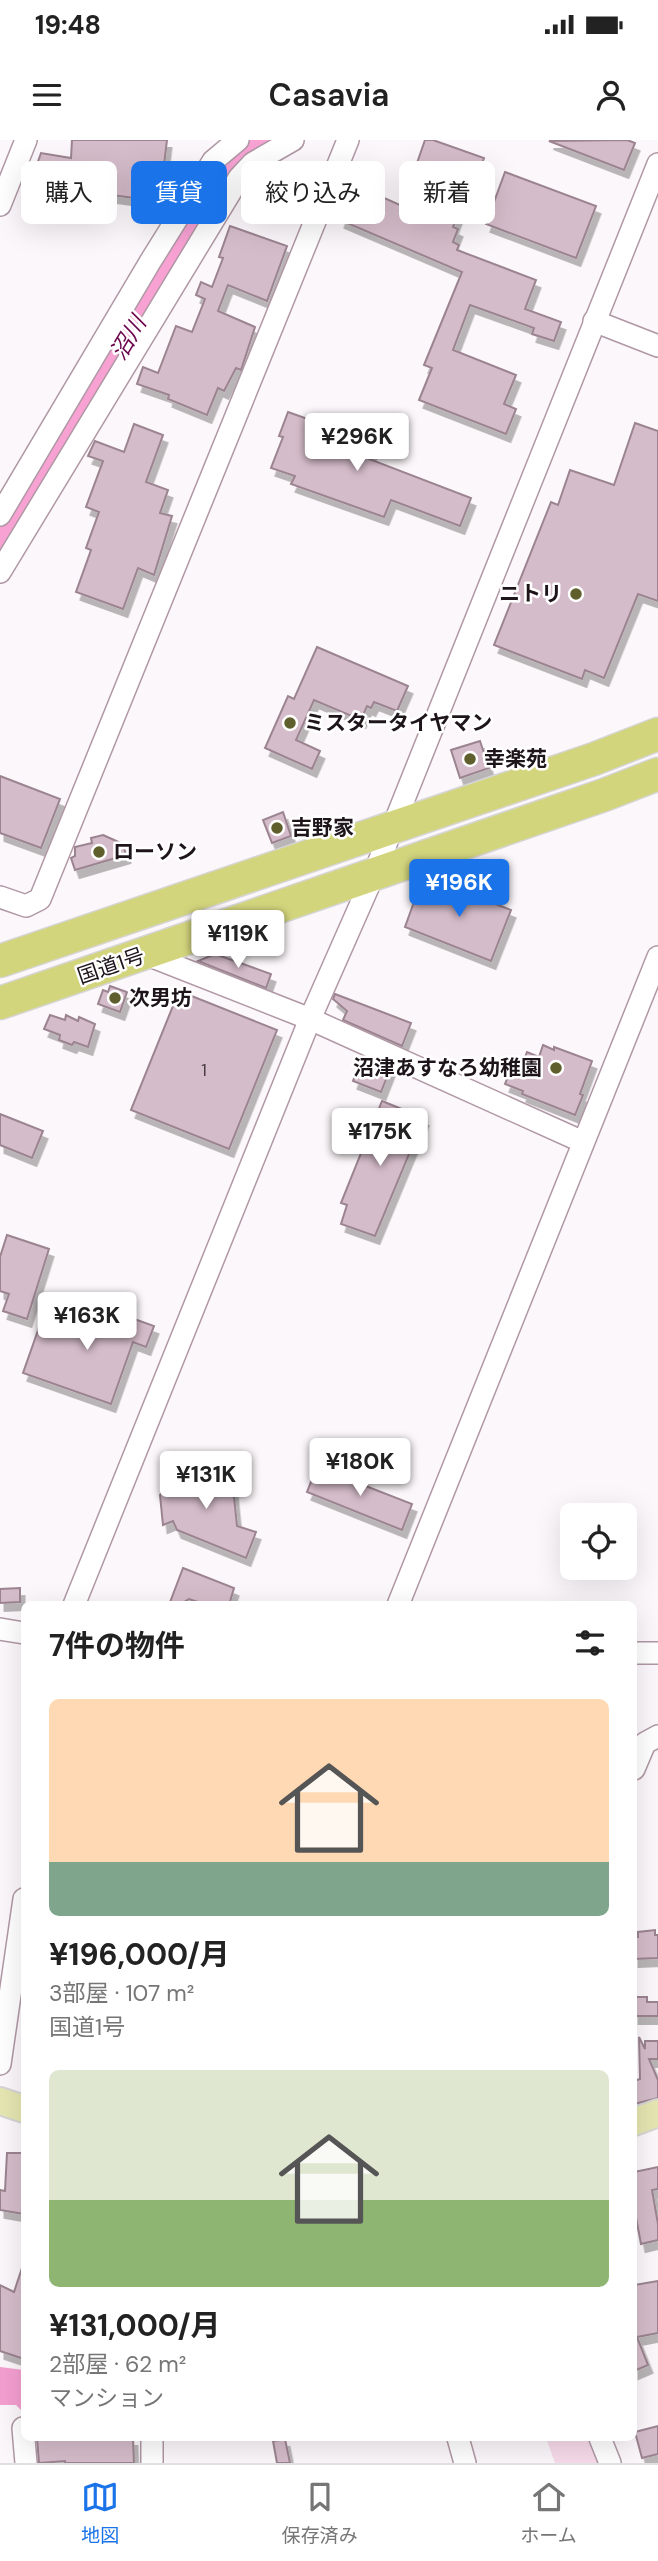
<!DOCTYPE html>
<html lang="ja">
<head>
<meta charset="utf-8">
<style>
  :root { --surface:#fff; --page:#f6f6f6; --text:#222; --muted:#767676; --line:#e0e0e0; --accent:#1a73e8 }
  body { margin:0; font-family:"DM Sans","Noto Sans JP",sans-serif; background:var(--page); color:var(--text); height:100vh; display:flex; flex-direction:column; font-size:26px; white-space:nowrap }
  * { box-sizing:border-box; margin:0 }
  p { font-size:23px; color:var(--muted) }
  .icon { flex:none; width:38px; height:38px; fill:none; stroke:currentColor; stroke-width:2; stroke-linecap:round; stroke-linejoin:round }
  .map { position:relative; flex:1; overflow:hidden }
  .drawer { position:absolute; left:21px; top:1461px; width:616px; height:840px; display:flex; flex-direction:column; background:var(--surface); border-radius:10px; box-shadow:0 7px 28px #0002 }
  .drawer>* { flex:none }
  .top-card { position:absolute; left:21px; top:21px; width:616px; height:63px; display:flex; gap:14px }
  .fabs { position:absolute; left:560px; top:1363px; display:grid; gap:14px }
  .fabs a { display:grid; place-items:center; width:77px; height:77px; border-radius:10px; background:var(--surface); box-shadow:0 7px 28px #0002; font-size:35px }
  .price { position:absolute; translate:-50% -60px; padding:0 16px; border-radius:7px; background:#fff; color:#222; font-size:23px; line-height:46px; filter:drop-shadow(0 2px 4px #0008) }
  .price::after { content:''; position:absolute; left:50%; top:42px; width:21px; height:16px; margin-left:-10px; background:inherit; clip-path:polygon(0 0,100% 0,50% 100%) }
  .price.on { background:var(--accent); color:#fff }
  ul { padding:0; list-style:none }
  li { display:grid; align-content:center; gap:14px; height:371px; padding:0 28px }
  li span { display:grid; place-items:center; height:217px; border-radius:10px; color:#555 }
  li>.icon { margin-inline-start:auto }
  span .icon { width:126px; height:126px; fill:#fffc; stroke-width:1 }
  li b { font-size:30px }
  h2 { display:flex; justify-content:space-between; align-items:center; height:84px; padding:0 28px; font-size:30px }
  .chip { padding:0 24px; border-radius:10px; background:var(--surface); box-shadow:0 7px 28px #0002; font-size:24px; line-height:63px }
  .chip.on { background:var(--accent); color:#fff }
  .status { display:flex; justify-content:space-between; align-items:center; height:49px; padding:0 35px; background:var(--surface); direction:ltr }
  .status svg { height:19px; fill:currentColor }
  header { display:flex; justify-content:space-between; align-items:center; height:91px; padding:0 28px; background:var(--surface); font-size:32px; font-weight:600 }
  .menu { display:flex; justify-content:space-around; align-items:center; height:98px; border-top:2px solid var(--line); background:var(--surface); font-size:19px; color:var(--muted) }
  .menu a { display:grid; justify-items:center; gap:4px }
  .menu .on { color:var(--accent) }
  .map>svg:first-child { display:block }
  .green { fill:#f7dbea }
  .forest { fill:#f49fd0 }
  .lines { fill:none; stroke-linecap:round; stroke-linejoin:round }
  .river { stroke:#f8a2d4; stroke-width:30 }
  .building { fill:#d5bcca; stroke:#9b8490; stroke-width:2; filter:url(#shadow) }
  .minor-casing { stroke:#b098a5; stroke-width:24 }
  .major-casing { stroke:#d6d5d6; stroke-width:30 }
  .highway-casing { stroke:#d6d5d6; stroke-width:35 }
  .minor { stroke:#fff; stroke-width:21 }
  .major { stroke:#e5e6b1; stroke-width:26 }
  .highway { stroke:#d3d57d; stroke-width:32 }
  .poi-dot { fill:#5e5f2c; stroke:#fff; stroke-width:2.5 }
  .labels { text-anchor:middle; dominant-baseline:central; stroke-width:5; stroke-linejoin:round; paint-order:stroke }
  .number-label { font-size:18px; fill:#4c3f46 }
  .poi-label { font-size:21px; font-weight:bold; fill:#1e151a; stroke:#fff; text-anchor:start }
  .street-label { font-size:21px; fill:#1e151a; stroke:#fff }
  .water-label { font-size:23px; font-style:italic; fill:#6c064e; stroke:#fff }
</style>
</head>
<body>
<div class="status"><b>19:48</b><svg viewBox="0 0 49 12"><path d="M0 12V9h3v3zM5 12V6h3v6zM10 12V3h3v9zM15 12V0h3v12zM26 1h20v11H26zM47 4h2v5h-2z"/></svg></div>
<header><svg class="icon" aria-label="menu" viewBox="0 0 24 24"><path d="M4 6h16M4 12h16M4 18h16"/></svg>Casavia<svg class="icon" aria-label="person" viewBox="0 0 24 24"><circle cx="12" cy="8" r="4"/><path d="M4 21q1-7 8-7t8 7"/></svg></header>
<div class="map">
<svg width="658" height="2323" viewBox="0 0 658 2323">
  <defs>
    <filter id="shadow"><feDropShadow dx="4.5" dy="8" stdDeviation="0" flood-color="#0004"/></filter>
  </defs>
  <rect width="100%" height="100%" fill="#fcf7fa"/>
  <path class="green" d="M 546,2298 L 612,2298 L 620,2323 L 555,2323 Z"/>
  <path class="forest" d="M 0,2227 L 24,2230 L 24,2273 L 16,2265 L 0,2265 Z"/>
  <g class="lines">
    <path class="river" d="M 0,406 L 230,29 L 257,6 L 268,0"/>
  </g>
  <g class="building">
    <path d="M 72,0 L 167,0 L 163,33 L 179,35 L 175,58 L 171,63 L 30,44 L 41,13 L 71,18 Z"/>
    <path d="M 425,0 L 433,0 L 484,18 L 470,57 L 465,56 L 453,87 L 458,89 L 453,102 L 459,105 L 457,110 L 536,140 L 525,169 L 561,182 L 554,201 L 532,194 L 534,188 L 470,165 L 453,210 L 516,235 L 504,264 L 516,269 L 506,294 L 419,260 L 432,228 L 424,225 L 462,132 L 340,80 L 353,44 L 402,66 Z"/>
    <path d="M 627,0 L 635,3 L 624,30 L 549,1 Z"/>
    <path d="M 505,32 L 596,66 L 576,118 L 486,84 Z"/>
    <path d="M 230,86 L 287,106 L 267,161 L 228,145 L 218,171 L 255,187 L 241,230 L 236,228 L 224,251 L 218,248 L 207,275 L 168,259 L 169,255 L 137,244 L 143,227 L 158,233 L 176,186 L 192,192 L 205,159 L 196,155 L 201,142 L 212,147 L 223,118 L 219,117 Z"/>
    <path d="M 288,272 L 375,303 L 369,319 L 471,358 L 460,386 L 391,360 L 384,377 L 291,344 L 295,336 L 271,328 L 283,297 L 279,296 Z"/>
    <path d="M 635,283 L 658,291 L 658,461 L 638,454 L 604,538 L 585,530 L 582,539 L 494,505 L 551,362 L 558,365 L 570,330 L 614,345 Z"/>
    <path d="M 134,284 L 163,295 L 146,342 L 168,350 L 160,373 L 172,376 L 154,435 L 138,428 L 123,469 L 76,452 L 91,410 L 86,408 L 99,372 L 86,367 L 103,321 L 88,316 L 95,301 L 124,312 Z"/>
    <path d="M 317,507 L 408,546 L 397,571 L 374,562 L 371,568 L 367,566 L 361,580 L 314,560 L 296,600 L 320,611 L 312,629 L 265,608 L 288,556 L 294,559 Z"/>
    <path d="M 480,601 L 489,628 L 460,638 L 451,610 Z"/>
    <path d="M 0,636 L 60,659 L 41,708 L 0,693 Z"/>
    <path d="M 283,672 L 291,696 L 272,703 L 263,680 Z"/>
    <path d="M 103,695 L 123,704 L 126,715 L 75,730 L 71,718 L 75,716 L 75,707 L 92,703 L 91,698 Z"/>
    <path d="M 434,740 L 511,770 L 491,821 L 405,787 L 414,762 Z"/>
    <path d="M 215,814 L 271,834 L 266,848 L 198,821 Z"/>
    <path d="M 110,846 L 127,852 L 120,872 L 98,864 L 103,850 L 108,852 Z"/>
    <path d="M 179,851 L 277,890 L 229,1009 L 131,970 Z"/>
    <path d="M 335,854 L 411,883 L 402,906 L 343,880 L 347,871 L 333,859 Z"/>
    <path d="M 50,875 L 65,880 L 66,875 L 78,881 L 79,877 L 95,884 L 88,907 L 74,902 L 72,905 L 59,900 L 60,895 L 44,889 Z"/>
    <path d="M 543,905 L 554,910 L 554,907 L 592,921 L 580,954 L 583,955 L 575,975 L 522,954 L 523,951 L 505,944 L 509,934 L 503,933 L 509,917 L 523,922 L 527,912 L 539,917 Z"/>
    <path d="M 362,917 L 390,929 L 381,952 L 353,941 Z"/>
    <path d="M 382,961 L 424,978 L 375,1096 L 341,1084 L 347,1065 L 341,1063 Z"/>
    <path d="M 0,974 L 43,991 L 32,1018 L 0,1005 Z"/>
    <path d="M 7,1095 L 49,1109 L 27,1179 L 3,1171 L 9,1154 L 0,1151 L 0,1117 Z"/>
    <path d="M 87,1162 L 154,1186 L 146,1207 L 133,1202 L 111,1264 L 23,1233 L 42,1179 L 76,1191 Z"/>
    <path d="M 317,1327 L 412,1364 L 402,1390 L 307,1352 Z"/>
    <path d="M 189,1331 L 211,1332 L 227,1340 L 233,1347 L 237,1386 L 256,1392 L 246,1418 L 177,1390 L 173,1381 L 163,1385 L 160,1355 L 171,1340 Z"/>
    <path d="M 183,1428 L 234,1448 L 229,1465 L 207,1465 L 189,1459 L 179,1465 L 169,1465 Z"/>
    <path d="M 20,1448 L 20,1462 L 0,1463 L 0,1449 Z"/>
    <path d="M 655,1790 L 655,1795 L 658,1795 L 658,1818 L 634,1819 L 634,1797 L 638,1797 L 638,1792 Z"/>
    <path d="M 634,1857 L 647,1857 L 647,1862 L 658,1862 L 658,1876 L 634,1876 Z"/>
    <path d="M 639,1897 L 645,1909 L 645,1901 L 658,1901 L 658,1919 L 649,1919 L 658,1940 L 658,1958 L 634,1964 L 634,1941 L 640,1939 Z"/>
    <path d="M 7,2013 L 24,2013 L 24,2074 L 0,2070 L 0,2050 L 5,2051 Z"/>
    <path d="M 658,2027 L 658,2049 L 652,2050 L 658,2084 L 658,2100 L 641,2104 L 634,2067 L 634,2032 Z"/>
    <path d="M 22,2128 L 24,2129 L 24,2219 L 0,2211 L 0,2145 L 14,2152 Z"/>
    <path d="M 658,2141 L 658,2193 L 637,2197 L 648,2225 L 634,2231 L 634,2145 Z"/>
    <path d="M 658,2286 L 658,2314 L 642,2318 L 635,2292 Z"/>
    <path d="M 37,2298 L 133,2298 L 134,2323 L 65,2323 L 65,2321 L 39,2323 Z"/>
    <path d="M 285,2299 L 290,2323 L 277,2323 L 273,2301 Z"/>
  </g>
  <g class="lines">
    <g class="minor-casing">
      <g id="minor">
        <path d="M 0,65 L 26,0"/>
        <path d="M 594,181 L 658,206"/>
        <path d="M 0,375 L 150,122 L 213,21 L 238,0"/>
        <path d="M 0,432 L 239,38 L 253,23 L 293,0"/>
        <path d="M 0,757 L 26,766 L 40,759 L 348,0"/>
        <path d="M 145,814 L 310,879 L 583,1002"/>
        <path d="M 74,1465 L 310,879 L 374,734 L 658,24"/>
        <path d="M 398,1465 L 658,817"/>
        <path d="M 0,1489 L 24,1493"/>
        <path d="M 634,1513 L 658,1513"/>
        <path d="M 634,1629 L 645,1603 L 658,1596"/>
        <path d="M 0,1924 L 24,1759"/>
        <path d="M 23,2288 L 26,2323"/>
        <path d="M 458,2298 L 465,2323"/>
        <path d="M 600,2298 L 610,2323"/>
        <path d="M 152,2323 L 152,2298"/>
      </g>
    </g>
    <g class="major-casing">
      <g id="major">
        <path d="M 0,1961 L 24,1969"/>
        <path d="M 634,1982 L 658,1973"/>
      </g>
    </g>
    <g class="highway-casing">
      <g id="highway">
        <path d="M 0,821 L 594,619 L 658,594"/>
        <path d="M 0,863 L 604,655 L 658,634"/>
      </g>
    </g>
    <use href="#minor" class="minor"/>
    <use href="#major" class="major"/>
    <use href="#highway" class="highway"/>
  </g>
  <g class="poi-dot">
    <circle cx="576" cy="454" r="7"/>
    <circle cx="290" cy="583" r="7"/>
    <circle cx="470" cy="619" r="7"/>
    <circle cx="277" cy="688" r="7"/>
    <circle cx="99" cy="712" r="7"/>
    <circle cx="115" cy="858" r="7"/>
    <circle cx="556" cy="928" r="7"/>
  </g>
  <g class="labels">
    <g class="number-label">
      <text x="204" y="930">1</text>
    </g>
    <g class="poi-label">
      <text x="562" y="454" text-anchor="end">ニトリ</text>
      <text x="304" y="583">ミスタータイヤマン</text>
      <text x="484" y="619">幸楽苑</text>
      <text x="291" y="688">吉野家</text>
      <text x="113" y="712">ローソン</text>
      <text x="129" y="858">次男坊</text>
      <text x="542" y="928" text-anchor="end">沼津あすなろ幼稚園</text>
    </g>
    <g class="street-label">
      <text transform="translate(111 826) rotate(-19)">国道1号</text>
    </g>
    <g class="water-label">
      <text transform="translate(128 198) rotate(-59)">沼川</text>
    </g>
  </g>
</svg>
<div class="fabs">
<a><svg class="icon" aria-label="locate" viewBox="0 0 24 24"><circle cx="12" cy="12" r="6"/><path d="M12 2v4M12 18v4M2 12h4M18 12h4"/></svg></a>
</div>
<b class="price" style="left:357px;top:333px">¥296K</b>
<b class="price on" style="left:459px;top:779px">¥196K</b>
<b class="price" style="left:238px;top:830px">¥119K</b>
<b class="price" style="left:380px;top:1028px">¥175K</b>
<b class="price" style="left:87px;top:1212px">¥163K</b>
<b class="price" style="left:360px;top:1358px">¥180K</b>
<b class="price" style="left:206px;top:1371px">¥131K</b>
<div class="top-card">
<a class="chip">購入</a>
<a class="chip on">賃貸</a>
<a class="chip">絞り込み</a>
<a class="chip">新着</a>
</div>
<section class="drawer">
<h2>7件の物件<svg class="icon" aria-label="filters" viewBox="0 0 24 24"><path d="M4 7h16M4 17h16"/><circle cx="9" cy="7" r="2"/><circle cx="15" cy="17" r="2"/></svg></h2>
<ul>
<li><span style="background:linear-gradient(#ffd9b3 75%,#7fa58c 0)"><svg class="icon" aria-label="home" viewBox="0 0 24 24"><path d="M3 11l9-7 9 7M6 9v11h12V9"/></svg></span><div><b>¥196,000/月</b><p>3部屋 · 107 m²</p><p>国道1号</p></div></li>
<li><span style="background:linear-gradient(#dfe7d0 60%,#8fb573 0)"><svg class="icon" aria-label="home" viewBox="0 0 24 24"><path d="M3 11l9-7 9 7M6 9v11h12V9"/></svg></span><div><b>¥131,000/月</b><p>2部屋 · 62 m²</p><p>マンション</p></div></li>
</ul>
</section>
</div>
<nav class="menu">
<a class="on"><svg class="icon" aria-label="map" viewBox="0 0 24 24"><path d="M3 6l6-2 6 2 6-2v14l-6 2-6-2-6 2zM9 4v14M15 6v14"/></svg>地図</a>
<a><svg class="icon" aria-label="saved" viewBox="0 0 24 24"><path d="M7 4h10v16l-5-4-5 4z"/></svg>保存済み</a>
<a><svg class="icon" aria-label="home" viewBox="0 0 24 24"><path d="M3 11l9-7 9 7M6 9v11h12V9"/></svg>ホーム</a>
</nav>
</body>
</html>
